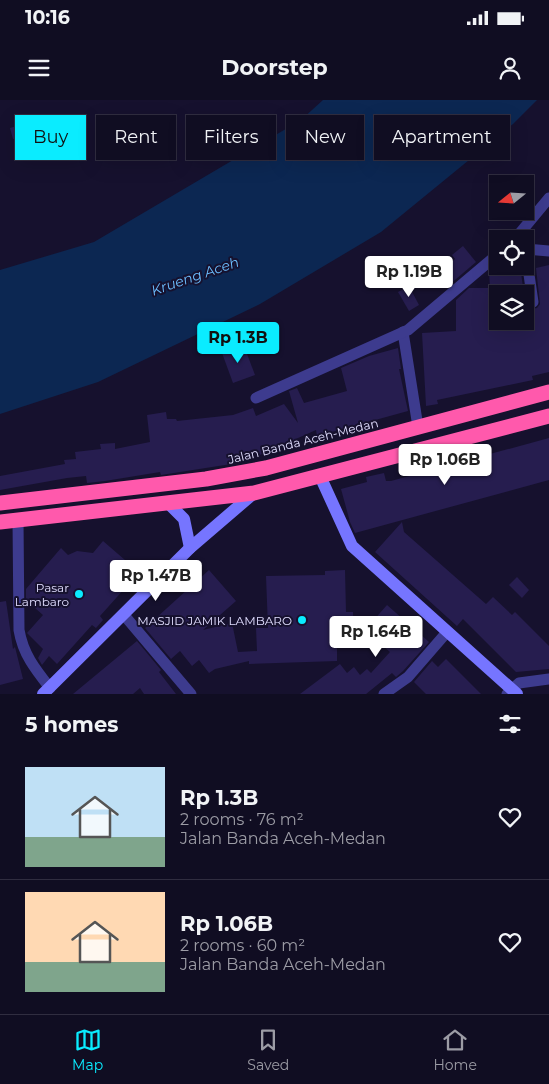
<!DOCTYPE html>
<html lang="en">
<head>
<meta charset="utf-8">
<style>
  :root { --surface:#100d22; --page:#1e1b2f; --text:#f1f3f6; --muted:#9c9ca5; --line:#302d40; --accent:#0aecff }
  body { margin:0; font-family:Montserrat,sans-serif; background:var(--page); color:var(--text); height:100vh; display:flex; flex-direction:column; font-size:19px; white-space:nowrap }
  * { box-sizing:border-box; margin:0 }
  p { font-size:16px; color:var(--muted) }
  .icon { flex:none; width:28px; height:28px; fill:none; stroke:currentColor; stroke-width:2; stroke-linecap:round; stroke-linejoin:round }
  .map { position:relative; height:594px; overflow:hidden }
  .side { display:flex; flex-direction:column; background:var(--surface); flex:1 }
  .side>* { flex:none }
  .banner { position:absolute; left:15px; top:15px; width:520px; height:45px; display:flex; gap:10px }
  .needle { width:32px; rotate:252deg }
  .fabs { position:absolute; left:489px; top:75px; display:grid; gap:10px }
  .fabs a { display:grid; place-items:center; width:45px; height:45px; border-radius:0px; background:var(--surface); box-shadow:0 5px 20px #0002,0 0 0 1px var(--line); font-size:25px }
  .price { position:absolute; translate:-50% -42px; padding:0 11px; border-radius:5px; background:#fff; color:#222; font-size:16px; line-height:32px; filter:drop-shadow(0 1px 2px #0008) }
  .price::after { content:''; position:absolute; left:50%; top:30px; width:15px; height:11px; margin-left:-8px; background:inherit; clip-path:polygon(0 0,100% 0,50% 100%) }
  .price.active { background:var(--accent); color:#111 }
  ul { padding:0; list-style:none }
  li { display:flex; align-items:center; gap:15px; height:125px; padding:0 25px }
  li+li { border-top:1px solid var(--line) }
  li span { display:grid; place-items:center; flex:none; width:140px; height:100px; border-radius:0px; color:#555 }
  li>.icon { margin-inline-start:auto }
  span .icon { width:60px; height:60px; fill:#fffc; stroke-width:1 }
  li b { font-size:21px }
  h2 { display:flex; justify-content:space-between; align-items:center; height:60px; padding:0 25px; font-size:21px }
  .tag { padding:0 18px; border-radius:0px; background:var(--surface); box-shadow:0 5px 20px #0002,0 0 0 1px var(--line); font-size:18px; line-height:45px }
  .tag.active { background:var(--accent); color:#111 }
  .status { display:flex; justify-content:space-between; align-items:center; height:35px; padding:0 25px; background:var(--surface); direction:ltr }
  .status svg { height:14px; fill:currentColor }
  header { display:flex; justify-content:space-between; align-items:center; height:65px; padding:0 25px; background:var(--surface); font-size:22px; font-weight:700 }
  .menu { display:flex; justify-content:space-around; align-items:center; height:70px; border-top:1px solid var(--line); background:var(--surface); font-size:14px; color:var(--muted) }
  .menu a { display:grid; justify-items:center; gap:2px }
  .menu .active { color:var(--accent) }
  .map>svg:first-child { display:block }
  .water { fill:#0c2752 }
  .building { fill:#261d4f }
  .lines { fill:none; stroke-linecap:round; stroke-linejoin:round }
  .street { stroke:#3d3b8e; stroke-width:11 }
  .secondary { stroke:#7675ff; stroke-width:12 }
  .highway { stroke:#ff59ac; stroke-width:15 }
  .poi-dot { fill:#0aecff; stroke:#16112e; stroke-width:2 }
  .labels { text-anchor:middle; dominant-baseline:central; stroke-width:4; stroke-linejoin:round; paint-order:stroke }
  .street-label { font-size:12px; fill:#e1deff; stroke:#16112e }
  .poi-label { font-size:12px; fill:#e1deff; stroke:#16112e; text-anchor:end }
  .water-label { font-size:14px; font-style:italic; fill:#6cbeff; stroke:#16112e }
</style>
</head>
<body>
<div class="status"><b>10:16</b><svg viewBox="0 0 49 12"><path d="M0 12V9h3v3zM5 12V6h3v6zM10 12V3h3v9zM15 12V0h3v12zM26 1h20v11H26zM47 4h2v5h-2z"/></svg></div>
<header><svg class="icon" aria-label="menu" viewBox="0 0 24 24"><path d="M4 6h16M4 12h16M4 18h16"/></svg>Doorstep<svg class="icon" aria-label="person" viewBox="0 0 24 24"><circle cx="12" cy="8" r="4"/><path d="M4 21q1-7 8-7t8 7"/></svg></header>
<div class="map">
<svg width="549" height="594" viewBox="0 0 549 594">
  <rect width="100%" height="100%" fill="#16112e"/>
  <path class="water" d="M 323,0 L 537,0 L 513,24 L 381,132 L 260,204 L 98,282 L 0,314 L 0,170 L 94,142 L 301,20 Z"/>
  <g class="building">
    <path d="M 27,23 L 31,34 L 13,39 L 10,28 Z"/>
    <path d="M 463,146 L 476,162 L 449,185 L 439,174 L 455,159 L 452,155 Z"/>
    <path d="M 549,165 L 549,272 L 532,276 L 533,280 L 437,300 L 438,304 L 426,306 L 422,233 L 456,231 L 456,200 L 469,188 L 490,188 L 489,171 L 495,166 L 520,166 L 524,194 L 498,194 L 498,221 L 525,221 L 525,199 L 527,206 L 531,209 L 537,208 L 540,204 L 536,168 Z"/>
    <path d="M 409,186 L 419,205 L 409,211 L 398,192 Z"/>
    <path d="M 244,246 L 255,275 L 233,283 L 222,253 Z"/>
    <path d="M 398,248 L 401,269 L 399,269 L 408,311 L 317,336 L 316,330 L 244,362 L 161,375 L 160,372 L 105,381 L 87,383 L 86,376 L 67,378 L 0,390 L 0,376 L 65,364 L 64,360 L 76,359 L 75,352 L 101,349 L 100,344 L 115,343 L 115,349 L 150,342 L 147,315 L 166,312 L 167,319 L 176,319 L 177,321 L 233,315 L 253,308 L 256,316 L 284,304 L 298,323 L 289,291 L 297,288 L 304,303 L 347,291 L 341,268 L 369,256 Z"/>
    <path d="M 549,338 L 549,380 L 355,433 L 350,422 L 341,389 L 367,382 L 366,377 L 384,373 L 386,381 L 391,381 Z"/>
    <path d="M 402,422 L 404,432 L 486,504 L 493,497 L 512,515 L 515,512 L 549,546 L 549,569 L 516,572 L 463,519 L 457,526 L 375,452 Z"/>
    <path d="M 103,441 L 125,460 L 120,465 L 134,478 L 100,516 L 103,520 L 96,528 L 92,525 L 57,564 L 49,556 L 42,565 L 38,558 L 43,549 L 27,533 L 43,515 L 26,500 L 26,489 L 61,448 L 68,455 L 77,451 L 93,453 Z"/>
    <path d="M 209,470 L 236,501 L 203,530 L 232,523 L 238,552 L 257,551 L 256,528 L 268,528 L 266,476 L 325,475 L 325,471 L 345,470 L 346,512 L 353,512 L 354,539 L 337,539 L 337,561 L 249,564 L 249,561 L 215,569 L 209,573 L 199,560 L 192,566 L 180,551 L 171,559 L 145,528 Z"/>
    <path d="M 517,477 L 529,490 L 522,498 L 509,485 Z"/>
    <path d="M 6,501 L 13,549 L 15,547 L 23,579 L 0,585 L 0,502 Z"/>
    <path d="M 387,505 L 429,542 L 403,571 L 396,577 L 392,573 L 366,594 L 300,594 L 340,564 L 347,573 L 354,567 L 360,575 L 367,569 L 371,573 L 390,552 L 365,530 Z"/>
    <path d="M 137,541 L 161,570 L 159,572 L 176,594 L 144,594 L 140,588 L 133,594 L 73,594 Z"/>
    <path d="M 446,559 L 481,594 L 426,594 L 414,582 L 432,561 L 438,567 Z"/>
  </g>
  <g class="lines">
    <g class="street">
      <path d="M 515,139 L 549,98"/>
      <path d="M 525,147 L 533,202"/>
      <path d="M 526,149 L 549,151"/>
      <path d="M 403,232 L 418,327"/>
      <path d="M 256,298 L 408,230 L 498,154"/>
      <path d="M 18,420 L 19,530 C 23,554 35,569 50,588"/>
      <path d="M 124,515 L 191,594"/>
      <path d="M 384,594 L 408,577 L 447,532"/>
      <path d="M 507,594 L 519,583 L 549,579"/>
    </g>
    <g class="secondary">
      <path d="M 320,376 L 352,446 L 517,594"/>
      <path d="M 169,404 L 184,419 L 190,448"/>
      <path d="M 43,594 L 190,448 L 254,393"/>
    </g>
    <g class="highway">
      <path d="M 0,403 L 206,379 L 266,368 L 549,292"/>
      <path d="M 0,422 L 254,393 L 549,316"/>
    </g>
  </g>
  <g class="poi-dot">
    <circle cx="79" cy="494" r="5"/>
    <circle cx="302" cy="520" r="5"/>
  </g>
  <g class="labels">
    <g class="street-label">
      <text transform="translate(303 341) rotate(-14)">Jalan Banda Aceh-Medan</text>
    </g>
    <g class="poi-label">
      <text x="69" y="487">Pasar<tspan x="69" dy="14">Lambaro</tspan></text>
      <text x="292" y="520">MASJID JAMIK LAMBARO</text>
    </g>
    <g class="water-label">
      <text transform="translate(195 176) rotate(-19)">Krueng Aceh</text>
    </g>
  </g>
</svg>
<div class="fabs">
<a><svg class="needle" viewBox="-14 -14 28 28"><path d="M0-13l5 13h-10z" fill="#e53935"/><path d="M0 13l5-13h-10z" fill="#9c9ca5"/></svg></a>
<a><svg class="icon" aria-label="locate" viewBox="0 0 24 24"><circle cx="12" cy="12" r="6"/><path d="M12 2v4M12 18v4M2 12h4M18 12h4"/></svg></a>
<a><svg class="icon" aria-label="layers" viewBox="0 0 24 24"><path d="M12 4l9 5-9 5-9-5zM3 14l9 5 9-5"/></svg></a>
</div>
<b class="price" style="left:409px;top:198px">Rp 1.19B</b>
<b class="price active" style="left:238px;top:264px">Rp 1.3B</b>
<b class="price" style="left:445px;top:386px">Rp 1.06B</b>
<b class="price" style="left:156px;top:502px">Rp 1.47B</b>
<b class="price" style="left:376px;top:558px">Rp 1.64B</b>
<div class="banner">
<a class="tag active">Buy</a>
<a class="tag">Rent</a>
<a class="tag">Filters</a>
<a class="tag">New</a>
<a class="tag">Apartment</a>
</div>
</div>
<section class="side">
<h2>5 homes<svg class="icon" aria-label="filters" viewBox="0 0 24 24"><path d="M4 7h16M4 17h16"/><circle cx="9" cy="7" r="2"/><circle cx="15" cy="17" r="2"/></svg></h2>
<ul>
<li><span style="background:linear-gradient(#bfe0f5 70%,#7fa58c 0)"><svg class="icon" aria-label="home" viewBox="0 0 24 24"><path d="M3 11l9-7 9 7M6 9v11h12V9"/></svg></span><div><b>Rp 1.3B</b><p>2 rooms · 76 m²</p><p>Jalan Banda Aceh-Medan</p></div><svg class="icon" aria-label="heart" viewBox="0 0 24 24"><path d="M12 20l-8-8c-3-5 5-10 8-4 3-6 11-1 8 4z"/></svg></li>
<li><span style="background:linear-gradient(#ffd9b3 70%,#7fa58c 0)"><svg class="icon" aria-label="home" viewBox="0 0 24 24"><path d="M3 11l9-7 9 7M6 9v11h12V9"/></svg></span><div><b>Rp 1.06B</b><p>2 rooms · 60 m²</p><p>Jalan Banda Aceh-Medan</p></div><svg class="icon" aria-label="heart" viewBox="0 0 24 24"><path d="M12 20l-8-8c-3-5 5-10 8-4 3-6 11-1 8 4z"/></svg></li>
</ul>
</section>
<nav class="menu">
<a class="active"><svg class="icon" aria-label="map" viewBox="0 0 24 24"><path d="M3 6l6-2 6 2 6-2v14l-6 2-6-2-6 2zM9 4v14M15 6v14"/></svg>Map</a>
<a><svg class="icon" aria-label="saved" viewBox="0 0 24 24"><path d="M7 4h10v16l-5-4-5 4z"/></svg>Saved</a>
<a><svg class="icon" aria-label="home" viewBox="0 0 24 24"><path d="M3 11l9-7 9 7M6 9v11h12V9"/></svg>Home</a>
</nav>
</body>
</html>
